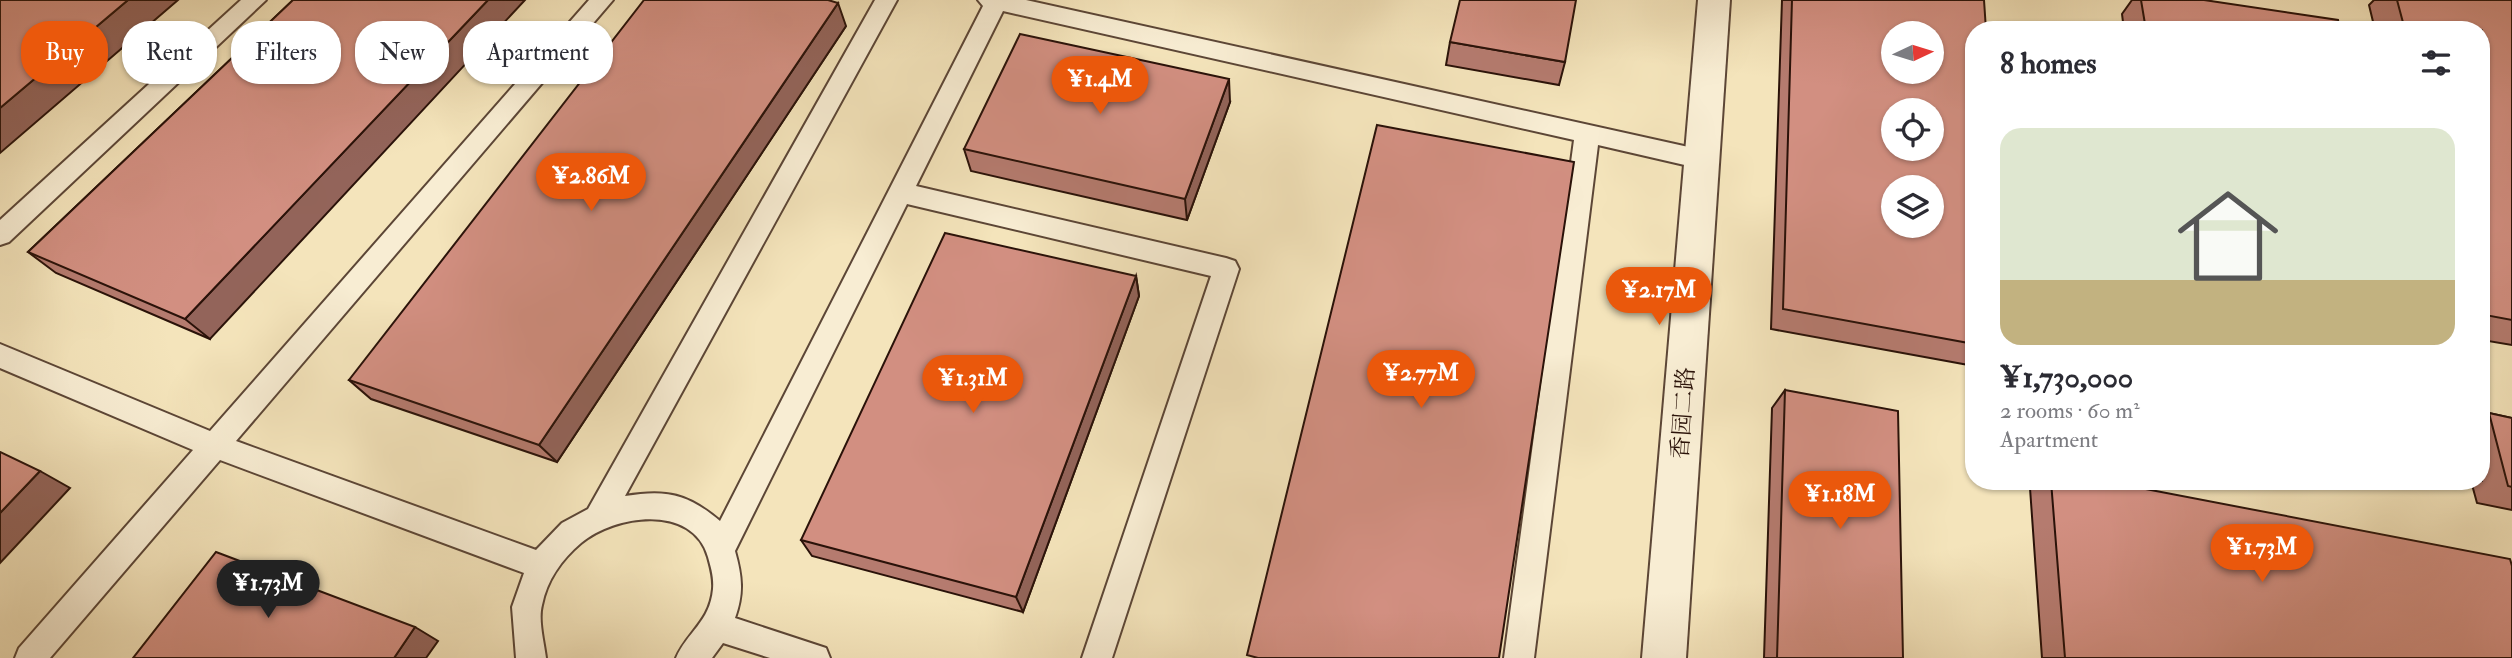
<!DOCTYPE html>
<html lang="en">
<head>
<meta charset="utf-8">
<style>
  :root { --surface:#fff; --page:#f7f7f7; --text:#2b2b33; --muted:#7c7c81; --line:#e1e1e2; --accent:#ea580c }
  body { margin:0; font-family:"IM FELL Double Pica","Noto Serif SC",serif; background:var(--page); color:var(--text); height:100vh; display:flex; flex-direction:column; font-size:26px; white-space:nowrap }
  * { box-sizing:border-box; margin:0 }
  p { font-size:23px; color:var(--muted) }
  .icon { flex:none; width:38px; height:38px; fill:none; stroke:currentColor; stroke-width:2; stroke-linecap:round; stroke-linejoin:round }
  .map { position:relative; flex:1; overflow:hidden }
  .sheet { position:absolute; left:1965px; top:21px; width:525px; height:469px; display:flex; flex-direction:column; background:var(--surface); border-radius:28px; box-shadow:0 2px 5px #0004 }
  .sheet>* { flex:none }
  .top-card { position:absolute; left:21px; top:21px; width:665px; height:63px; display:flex; gap:14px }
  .needle { width:46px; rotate:86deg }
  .tools { position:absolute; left:1881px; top:21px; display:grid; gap:14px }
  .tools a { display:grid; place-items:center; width:63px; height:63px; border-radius:50%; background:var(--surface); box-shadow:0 2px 5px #0004; font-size:35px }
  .price { position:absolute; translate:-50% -60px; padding:0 16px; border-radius:24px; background:var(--accent); color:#fff; font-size:23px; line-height:46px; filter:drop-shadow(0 2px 4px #0008) }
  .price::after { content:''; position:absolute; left:50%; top:42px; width:21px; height:16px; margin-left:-10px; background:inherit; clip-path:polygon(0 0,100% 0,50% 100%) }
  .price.current { background:#222; color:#fff }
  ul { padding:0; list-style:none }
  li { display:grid; align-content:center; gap:14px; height:371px; padding:0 35px }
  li+li { border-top:2px solid var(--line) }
  li span { display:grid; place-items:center; height:217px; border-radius:21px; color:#555 }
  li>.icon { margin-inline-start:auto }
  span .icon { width:126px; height:126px; fill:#fffc; stroke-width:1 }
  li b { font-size:30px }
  h2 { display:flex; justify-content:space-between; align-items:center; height:84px; padding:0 35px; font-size:30px }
  .pill { padding:0 24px; border-radius:28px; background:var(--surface); box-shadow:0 2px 5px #0004; font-size:24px; line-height:63px }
  .pill.current { background:var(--accent); color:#fff }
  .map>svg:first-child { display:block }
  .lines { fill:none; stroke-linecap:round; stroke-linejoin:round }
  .lane-casing { stroke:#5c4636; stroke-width:4 }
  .street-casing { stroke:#5c4636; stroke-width:4 }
  .lane { fill:#f8edd3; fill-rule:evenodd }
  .street { fill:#f8edd3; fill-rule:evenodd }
  .wall { fill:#b57b6f; stroke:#2a1209; stroke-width:2 }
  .shaded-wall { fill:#93645a; stroke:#2a1209; stroke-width:2 }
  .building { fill:#d28f81; stroke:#2a1209; stroke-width:2; fill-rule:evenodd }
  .labels { text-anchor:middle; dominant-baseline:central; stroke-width:5; stroke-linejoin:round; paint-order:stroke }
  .street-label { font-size:23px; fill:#2a1209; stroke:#f8edd3 }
</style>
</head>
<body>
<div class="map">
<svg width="2512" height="658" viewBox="0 0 2512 658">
  <rect width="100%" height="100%" fill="#f4e4bb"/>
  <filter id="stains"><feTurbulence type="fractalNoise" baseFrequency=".00286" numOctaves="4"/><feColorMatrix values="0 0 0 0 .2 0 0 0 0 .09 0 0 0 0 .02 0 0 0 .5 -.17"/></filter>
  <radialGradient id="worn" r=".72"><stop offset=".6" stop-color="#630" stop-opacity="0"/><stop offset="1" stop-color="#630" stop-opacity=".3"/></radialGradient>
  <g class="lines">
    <g class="lane-casing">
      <g id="lane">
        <path d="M 241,0 L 266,0 L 9,242 L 0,245 L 0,220 Z"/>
        <path d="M 589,0 L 613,0 L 236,441 L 536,550 L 562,523 L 588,509 L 875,0 L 897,0 L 625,496 C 667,489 688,494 720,521 L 983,6 L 978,0 L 1026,0 L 1711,152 L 1714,159 L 1711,166 L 1702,169 L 1598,145 L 1534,658 L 1504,658 L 1574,140 L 1003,11 L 916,186 L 1226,258 L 1235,261 L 1239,269 L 1112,658 L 1082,658 L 1211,276 L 907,204 L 735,551 C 742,576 744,593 735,618 L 826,648 L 830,658 L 770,658 L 723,643 L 712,658 L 676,658 C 687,632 710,622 713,589 C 714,577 711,568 708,557 C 693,504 616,514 581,543 C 562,559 547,580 542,605 C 538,620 544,642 546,658 L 516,658 L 512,607 L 524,573 L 220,460 L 50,658 L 15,658 L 19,648 L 193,450 L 0,368 L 0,344 L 210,431 Z"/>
      </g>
    </g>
    <g class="street-casing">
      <path id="street" d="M 1698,0 L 1730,0 L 1686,658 L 1642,658 Z"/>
    </g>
    <use href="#lane" class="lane"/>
    <use href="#street" class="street"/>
  </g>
  <g class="wall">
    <path d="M 293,0 L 210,339 L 56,273 L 28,252 Z"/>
    <path d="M 1782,0 L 1984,0 L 1974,30 L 1974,366 L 1771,329 Z"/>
    <path d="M 2132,0 L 2204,0 L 2340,30 L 2124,30 L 2122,14 Z"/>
    <path d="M 2374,0 L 2512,0 L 2512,345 L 2482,340 L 2482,30 L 2375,30 L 2369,5 Z"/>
    <path d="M 846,26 L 557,462 L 371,399 L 349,380 Z"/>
    <path d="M 1450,42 L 1565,62 L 1559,85 L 1446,65 Z"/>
    <path d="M 1230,102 L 1187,220 L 971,171 L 964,149 Z"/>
    <path d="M 1136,276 L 1139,296 L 1023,612 L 812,556 L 801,540 Z"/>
    <path d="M 1785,390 L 1903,658 L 1764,658 L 1772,408 Z"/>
    <path d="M 2489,413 L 2512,418 L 2512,510 L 2477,503 L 2471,481 L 2482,481 L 2482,418 Z"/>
    <path d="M 2038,481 L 2104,481 L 2512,658 L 2042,658 L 2030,488 Z"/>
  </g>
  <g class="shaded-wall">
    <path d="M 128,0 L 178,0 L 0,153 L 0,108 Z"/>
    <path d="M 488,0 L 525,0 L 210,339 L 185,319 Z"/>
    <path d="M 838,3 L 846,26 L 557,462 L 539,445 Z"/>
    <path d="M 1229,79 L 1230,102 L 1187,220 L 1185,199 Z"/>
    <path d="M 1136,276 L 1139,296 L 1023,612 L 1016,597 Z"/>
    <path d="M 40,471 L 70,488 L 0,563 L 0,513 Z"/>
    <path d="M 415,627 L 438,641 L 426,658 L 394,658 Z"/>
  </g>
  <g class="building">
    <path d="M 0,0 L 128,0 L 0,108 Z"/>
    <path d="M 293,0 L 488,0 L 185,319 L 28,252 Z"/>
    <path d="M 644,0 L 828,0 L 838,3 L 539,445 L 349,380 Z"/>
    <path d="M 1460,0 L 1576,0 L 1565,62 L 1450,42 Z"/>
    <path d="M 1792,0 L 1984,0 L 1986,30 L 1974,30 L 1974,344 L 1783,309 ZM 1894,33 L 1932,33 L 1932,72 L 1894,72 ZM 1894,110 L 1932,110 L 1932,149 L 1894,149 ZM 1894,187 L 1932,187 L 1932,226 L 1894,226 Z"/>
    <path d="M 2141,0 L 2204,0 L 2338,20 L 2340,30 L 2146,30 Z"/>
    <path d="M 2397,0 L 2512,0 L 2512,320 L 2485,315 L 2482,304 L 2482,30 L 2405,30 Z"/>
    <path d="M 1020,34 L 1229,79 L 1185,199 L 964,149 Z"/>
    <path d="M 1377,125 L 1574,162 L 1499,658 L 1258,658 L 1247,655 Z"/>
    <path d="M 945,233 L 1136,276 L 1016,597 L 801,540 Z"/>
    <path d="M 1785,390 L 1898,411 L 1903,658 L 1777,658 Z"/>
    <path d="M 2489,413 L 2512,418 L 2512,487 L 2508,486 Z"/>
    <path d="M 0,452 L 40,471 L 0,513 Z"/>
    <path d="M 2051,481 L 2104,481 L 2510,559 L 2512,566 L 2512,658 L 2065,658 Z"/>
    <path d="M 216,552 L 415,627 L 394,658 L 133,658 Z"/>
  </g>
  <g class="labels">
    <g class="street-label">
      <text transform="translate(1683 413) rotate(-86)">香园二路</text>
    </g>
  </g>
  <rect width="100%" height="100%" filter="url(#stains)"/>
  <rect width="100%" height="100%" fill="url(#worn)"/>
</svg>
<div class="tools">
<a><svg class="needle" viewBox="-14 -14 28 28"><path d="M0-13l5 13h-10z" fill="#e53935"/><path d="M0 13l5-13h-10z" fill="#7c7c81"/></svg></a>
<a><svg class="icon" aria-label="locate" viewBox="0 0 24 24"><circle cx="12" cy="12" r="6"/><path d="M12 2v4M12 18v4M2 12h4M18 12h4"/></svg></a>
<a><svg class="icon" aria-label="layers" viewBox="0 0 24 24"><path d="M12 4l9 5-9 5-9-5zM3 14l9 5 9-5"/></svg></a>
</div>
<b class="price" style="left:1100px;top:116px">¥1.4M</b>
<b class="price" style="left:591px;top:213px">¥2.86M</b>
<b class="price" style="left:1659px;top:327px">¥2.17M</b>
<b class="price" style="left:1421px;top:410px">¥2.77M</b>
<b class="price" style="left:973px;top:415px">¥1.31M</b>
<b class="price" style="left:1840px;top:531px">¥1.18M</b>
<b class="price" style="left:2262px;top:584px">¥1.73M</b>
<b class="price current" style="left:268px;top:620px">¥1.73M</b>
<div class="top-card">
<a class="pill current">Buy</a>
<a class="pill">Rent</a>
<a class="pill">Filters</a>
<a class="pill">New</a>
<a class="pill">Apartment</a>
</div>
<section class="sheet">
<h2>8 homes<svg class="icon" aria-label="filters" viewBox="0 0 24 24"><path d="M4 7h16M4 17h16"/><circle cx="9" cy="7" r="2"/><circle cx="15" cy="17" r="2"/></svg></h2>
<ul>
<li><span style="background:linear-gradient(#dfe7d0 70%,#c2b280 0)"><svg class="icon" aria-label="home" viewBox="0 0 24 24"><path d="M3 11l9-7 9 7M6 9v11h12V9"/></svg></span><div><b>¥1,730,000</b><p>2 rooms · 60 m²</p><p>Apartment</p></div></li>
</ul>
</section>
</div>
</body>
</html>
